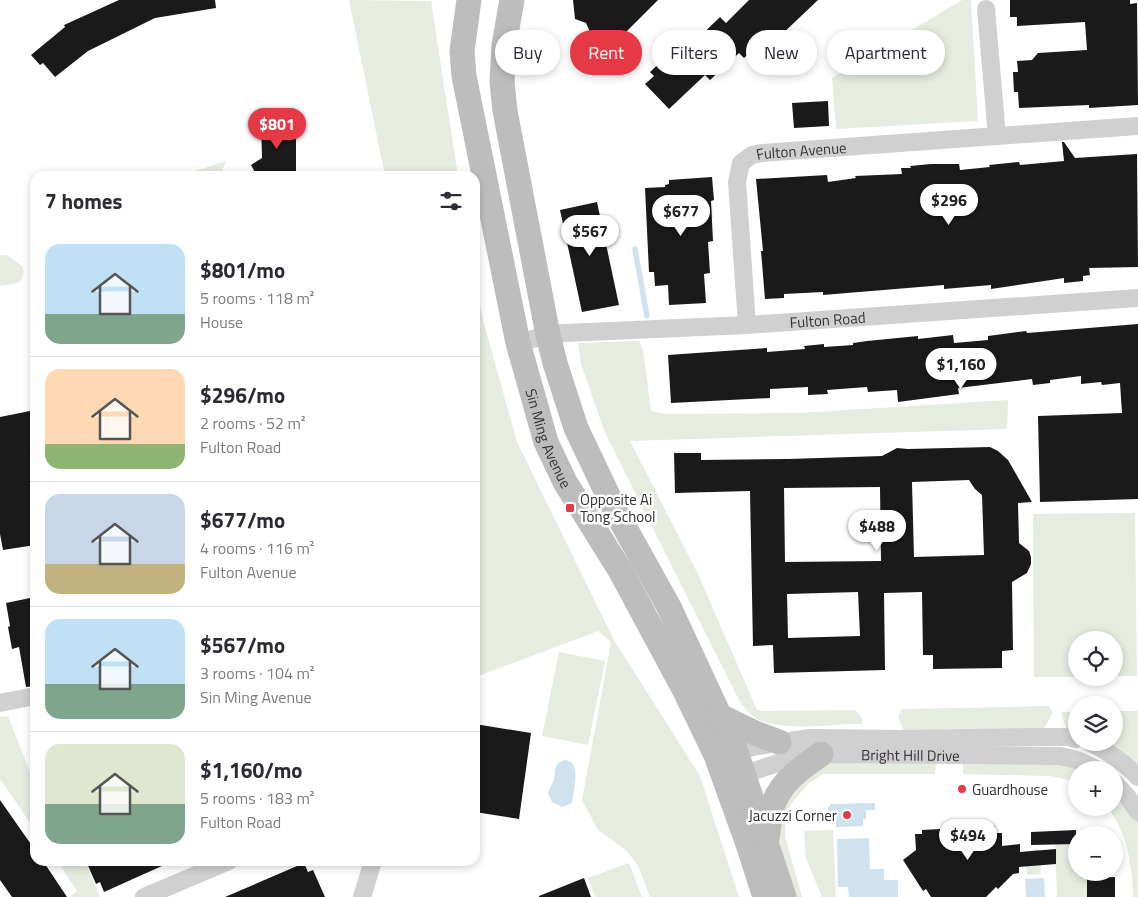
<!DOCTYPE html>
<html lang="en">
<head>
<meta charset="utf-8">
<style>
  :root { --surface:#fff; --page:#f2f2f3; --text:#2b2b33; --muted:#7c7c81; --line:#e1e1e2; --accent:#e63946 }
  body { margin:0; font-family:"Titillium Web",sans-serif; background:var(--page); color:var(--text); height:100vh; display:flex; flex-direction:column; font-size:19px; white-space:nowrap }
  * { box-sizing:border-box; margin:0 }
  p { font-size:16px; color:var(--muted) }
  .icon { flex:none; width:28px; height:28px; fill:none; stroke:currentColor; stroke-width:2; stroke-linecap:round; stroke-linejoin:round }
  .map { position:relative; flex:1; overflow:hidden }
  .sheet { position:absolute; left:30px; top:171px; width:450px; height:695px; display:flex; flex-direction:column; background:var(--surface); border-radius:15px; box-shadow:0 2px 8px #0003 }
  .sheet>* { flex:none }
  .top-card { position:absolute; left:495px; top:30px; width:475px; height:45px; display:flex; gap:10px }
  .buttons { position:absolute; left:1068px; top:631px; display:grid; gap:10px }
  .buttons a { display:grid; place-items:center; width:55px; height:55px; border-radius:50%; background:var(--surface); box-shadow:0 2px 8px #0003; font-size:25px }
  .price { position:absolute; translate:-50% -42px; padding:0 11px; border-radius:18px; background:#fff; color:#222; font-size:16px; line-height:32px; filter:drop-shadow(0 1px 2px #0008) }
  .price::after { content:''; position:absolute; left:50%; top:30px; width:15px; height:11px; margin-left:-8px; background:inherit; clip-path:polygon(0 0,100% 0,50% 100%) }
  .price.active { background:var(--accent); color:#fff }
  ul { padding:0; list-style:none }
  li { display:flex; align-items:center; gap:15px; height:125px; padding:0 15px }
  li+li { border-top:1px solid var(--line) }
  li span { display:grid; place-items:center; flex:none; width:140px; height:100px; border-radius:15px; color:#555 }
  li>.icon { margin-inline-start:auto }
  span .icon { width:60px; height:60px; fill:#fffc; stroke-width:1 }
  li b { font-size:21px }
  h2 { display:flex; justify-content:space-between; align-items:center; height:60px; padding:0 15px; font-size:21px }
  .pill { padding:0 18px; border-radius:22px; background:var(--surface); box-shadow:0 2px 8px #0003; font-size:18px; line-height:45px }
  .pill.active { background:var(--accent); color:#fff }
  .map>svg:first-child { display:block }
  .green { fill:#e6ecdf }
  .water { fill:#cfe2ee }
  .lines { fill:none; stroke-linecap:round; stroke-linejoin:round }
  .stream { stroke:#cfe2ee; stroke-width:5.5 }
  .building { fill:#1a1a1a; fill-rule:evenodd }
  .minor { stroke:#d0d0d0; stroke-width:18 }
  .secondary { stroke:#bdbdbd; stroke-width:25 }
  .poi-dot { fill:#e63946; stroke:#fff; stroke-width:2 }
  .labels { text-anchor:middle; dominant-baseline:central; stroke-width:5; stroke-linejoin:round; paint-order:stroke }
  .street-label { font-size:15px; fill:#333; stroke:#fff }
  .poi-label { font-size:15px; fill:#333; stroke:#fff; text-anchor:start }
</style>
</head>
<body>
<div class="map">
<svg width="1138" height="897" viewBox="0 0 1138 897">
  <rect width="100%" height="100%" fill="#fff"/>
  <g class="green">
    <path d="M 349,0 L 431,1 L 458,176 L 385,176 Z"/>
    <path d="M 962,0 L 971,0 L 978,121 L 836,129 L 832,78 Z"/>
    <path d="M 226,161 L 220,176 L 165,176 L 171,172 L 186,174 Z"/>
    <path d="M 0,255 L 7,255 L 23,267 C 26,288 9,283 0,286 Z"/>
    <path d="M 475,277 L 483,320 L 517,442 L 614,640 L 700,776 L 739,897 L 650,897 L 638,866 L 627,851 L 598,830 L 582,800 L 611,642 L 598,631 L 475,677 L 475,453 L 477,444 L 475,443 Z"/>
    <path d="M 639,341 L 643,350 L 651,411 L 666,414 L 798,413 L 1008,400 L 1007,429 L 630,441 L 698,574 L 757,710 L 765,711 L 855,710 L 862,718 L 862,724 C 832,724 789,731 762,721 C 753,718 747,711 741,704 L 605,433 L 581,364 L 578,343 Z"/>
    <path d="M 1135,513 L 1137,676 L 1114,676 L 1114,640 L 1076,640 L 1076,677 L 1034,677 L 1033,514 Z"/>
    <path d="M 559,652 L 605,661 L 588,745 L 542,736 Z"/>
    <path d="M 1049,706 L 1053,713 L 1040,735 L 907,738 L 898,717 L 902,709 Z"/>
    <path d="M 1114,711 L 1138,711 L 1138,777 L 1089,743 L 1114,742 Z"/>
    <path d="M 1061,712 L 1076,712 L 1076,739 L 1069,737 Z"/>
    <path d="M 8,716 L 35,785 L 35,830 L 0,779 L 0,717 Z"/>
    <path d="M 963,756 L 1021,757 L 1097,770 L 1076,770 L 1076,782 L 1050,776 L 963,774 Z"/>
    <path d="M 829,762 L 885,763 L 936,762 L 935,774 L 823,774 L 808,784 L 791,804 L 786,816 L 785,836 L 802,897 L 795,897 L 777,837 L 777,825 L 792,790 Z"/>
    <path d="M 1114,782 L 1138,813 L 1138,897 L 1133,897 C 1132,865 1128,834 1108,808 L 1114,808 Z"/>
    <path d="M 833,830 L 836,897 L 822,897 L 806,858 L 804,831 Z"/>
    <path d="M 1055,844 L 1076,844 L 1076,872 L 1087,873 L 1087,897 L 1057,897 Z"/>
    <path d="M 1039,849 L 1041,874 L 1027,875 L 1025,851 Z"/>
    <path d="M 57,861 L 85,861 L 100,897 L 70,897 L 77,891 Z"/>
    <path d="M 629,863 L 642,897 L 595,897 L 588,878 Z"/>
  </g>
  <g class="water">
    <path d="M 564,760 C 583,760 573,791 572,803 L 562,807 L 552,802 L 548,794 C 549,789 551,786 553,782 C 557,773 551,765 564,760 Z"/>
    <path d="M 875,803 L 875,810 L 866,810 L 866,819 L 863,819 L 863,826 L 836,827 L 836,821 L 828,821 L 828,808 L 831,804 Z"/>
    <path d="M 869,838 L 870,869 L 884,869 L 884,880 L 898,880 L 898,897 L 849,897 L 848,887 L 838,887 L 837,839 Z"/>
    <path d="M 1044,878 L 1045,897 L 1026,897 L 1025,879 Z"/>
  </g>
  <g class="lines">
    <path class="stream" d="M 635,249 L 647,316"/>
  </g>
  <g class="building">
    <path d="M 119,0 L 215,0 L 216,8 L 155,18 L 88,51 L 55,77 L 43,63 L 40,65 L 31,55 L 65,27 L 64,25 Z"/>
    <path d="M 573,0 L 658,0 L 613,45 L 601,33 L 590,32 L 586,23 L 575,19 Z"/>
    <path d="M 749,0 L 818,0 L 779,37 L 773,31 L 744,58 L 739,53 L 710,80 L 705,75 L 669,109 L 645,84 L 654,76 L 650,72 L 678,46 L 684,52 L 720,17 L 726,23 Z"/>
    <path d="M 1010,0 L 1130,0 L 1130,4 L 1137,3 L 1138,105 L 1089,108 L 1089,105 L 1019,108 L 1018,92 L 1014,92 L 1013,72 L 1018,72 L 1017,61 L 1032,60 L 1038,53 L 1087,50 L 1085,22 L 1017,26 L 1017,17 L 1010,17 Z"/>
    <path d="M 828,101 L 829,126 L 794,128 L 792,103 Z"/>
    <path d="M 261,120 L 279,120 L 279,124 L 296,124 L 296,176 L 257,176 L 251,165 L 262,158 Z"/>
    <path d="M 1062,142 L 1064,142 L 1075,158 L 1137,154 L 1138,267 L 1089,268 L 1090,275 L 1083,276 L 1083,281 L 1064,283 L 1064,278 L 991,289 L 991,285 L 944,289 L 944,285 L 823,295 L 823,292 L 784,294 L 784,298 L 765,299 L 761,251 L 763,251 L 756,179 L 827,175 L 828,182 L 856,178 L 855,176 L 902,174 L 901,168 L 911,168 L 910,166 L 931,164 L 959,164 L 960,170 L 990,167 L 989,165 L 1019,162 L 1020,165 L 1064,161 Z"/>
    <path d="M 712,177 L 714,200 L 711,201 L 713,241 L 708,242 L 710,273 L 704,274 L 706,303 L 669,305 L 668,285 L 655,286 L 654,272 L 649,272 L 645,188 L 665,187 L 665,185 L 669,184 L 669,180 Z"/>
    <path d="M 597,202 L 619,305 L 582,312 L 560,210 Z"/>
    <path d="M 1138,324 L 1138,499 L 1040,502 L 1038,416 L 1122,413 L 1120,383 L 1102,385 L 1101,382 L 1081,384 L 1081,376 L 1050,380 L 1050,383 L 1033,385 L 1032,379 L 958,388 L 959,394 L 898,402 L 897,390 L 868,392 L 867,387 L 827,390 L 828,394 L 808,395 L 808,387 L 770,389 L 770,398 L 671,403 L 668,355 L 767,348 L 767,352 L 805,349 L 804,346 L 824,344 L 824,347 L 853,345 L 853,343 L 867,341 L 918,336 L 918,339 L 953,335 L 954,343 L 988,340 L 988,336 L 1026,331 L 1027,333 Z"/>
    <path d="M 35,410 L 35,545 L 3,550 L 0,534 L 0,417 Z"/>
    <path d="M 990,447 L 998,451 L 1008,460 L 1032,502 L 1018,503 L 1019,543 L 1029,551 L 1031,557 L 1031,564 L 1027,573 L 1012,582 L 1013,650 L 1002,651 L 1002,668 L 933,669 L 933,655 L 923,655 L 922,592 L 884,593 L 885,670 L 774,673 L 773,645 L 753,646 L 750,491 L 675,493 L 674,453 L 701,453 L 701,460 L 788,459 L 882,456 L 897,448 L 908,449 ZM 969,480 L 975,489 L 982,495 L 984,555 L 914,557 L 912,482 ZM 880,487 L 881,561 L 785,562 L 784,488 ZM 858,592 L 860,636 L 788,638 L 787,594 Z"/>
    <path d="M 35,597 L 35,686 L 26,687 L 19,647 L 12,649 L 8,627 L 10,626 L 6,603 Z"/>
    <path d="M 475,724 L 531,733 L 519,819 L 475,812 Z"/>
    <path d="M 0,800 L 35,850 L 35,861 L 43,861 L 67,897 L 12,897 L 0,880 Z"/>
    <path d="M 995,826 L 995,833 L 1002,833 L 1002,846 L 1020,844 L 1020,852 L 1056,849 L 1056,864 L 1019,867 L 1019,873 L 1013,874 L 998,889 L 996,887 L 986,897 L 931,897 L 926,889 L 923,891 L 903,860 L 916,850 L 915,834 L 922,834 L 922,830 Z"/>
    <path d="M 1076,830 L 1076,844 L 1031,845 L 1031,832 Z"/>
    <path d="M 86,861 L 173,861 L 104,892 L 100,882 L 96,884 Z"/>
    <path d="M 304,863 L 308,872 L 313,870 L 325,897 L 225,897 Z"/>
    <path d="M 1115,877 L 1115,897 L 1087,897 L 1087,878 Z"/>
    <path d="M 584,878 L 591,897 L 539,897 L 539,896 Z"/>
  </g>
  <g class="lines">
    <g class="minor">
      <path d="M 986,9 L 997,136"/>
      <path id="s1" d="M 747,325 L 737,182 L 741,163 L 752,155 L 761,153 L 1138,126"/>
      <path id="s2" d="M 518,343 L 548,335 L 565,333 L 747,325 L 1138,298"/>
      <path d="M 0,703 L 35,696"/>
      <path d="M 1089,742 C 1107,751 1124,762 1138,777"/>
      <path d="M 727,756 L 752,747 L 809,738 L 907,739 L 1040,737 L 1069,737 L 1076,739"/>
      <path id="s3" d="M 732,778 L 803,755 L 837,754 L 1060,756 L 1077,760 L 1098,770"/>
      <path d="M 1114,782 L 1127,796 L 1138,812"/>
      <path d="M 144,897 L 229,861"/>
      <path d="M 362,897 L 373,861"/>
    </g>
    <g class="secondary">
      <path id="s4" d="M 469,0 L 462,51 L 464,76 L 518,343 L 546,442 L 565,482 L 620,570 L 684,689 L 716,755 L 749,847 L 765,897"/>
      <path d="M 512,0 L 504,45 L 502,82 L 505,111 L 548,335 L 555,363 L 576,428 L 616,512 L 669,607 L 735,749 L 784,897"/>
      <path d="M 720,716 L 755,733 L 779,742"/>
      <path d="M 767,838 C 769,826 770,811 775,800 C 784,779 803,767 821,754"/>
    </g>
  </g>
  <g class="poi-dot">
    <rect x="565" y="503" width="10" height="10" rx="2.5"/>
    <circle cx="962" cy="789" r="5"/>
    <circle cx="847" cy="815" r="5"/>
  </g>
  <g class="labels">
    <g class="street-label">
      <text stroke="none"><textPath href="#s1" startOffset="226">Fulton Avenue</textPath></text>
      <text stroke="none"><textPath href="#s2" startOffset="311">Fulton Road</textPath></text>
      <text stroke="none"><textPath href="#s4" startOffset="449">Sin Ming Avenue</textPath></text>
      <text stroke="none"><textPath href="#s3" startOffset="182">Bright Hill Drive</textPath></text>
    </g>
    <g class="poi-label">
      <text x="580" y="499">Opposite Ai<tspan x="580" dy="17">Tong School</tspan></text>
      <text x="972" y="789">Guardhouse</text>
      <text x="837" y="815" text-anchor="end">Jacuzzi Corner</text>
    </g>
  </g>
</svg>
<div class="buttons">
<a><svg class="icon" aria-label="locate" viewBox="0 0 24 24"><circle cx="12" cy="12" r="6"/><path d="M12 2v4M12 18v4M2 12h4M18 12h4"/></svg></a>
<a><svg class="icon" aria-label="layers" viewBox="0 0 24 24"><path d="M12 4l9 5-9 5-9-5zM3 14l9 5 9-5"/></svg></a>
<a>+</a>
<a>−</a>
</div>
<b class="price active" style="left:277px;top:150px">$801</b>
<b class="price" style="left:949px;top:226px">$296</b>
<b class="price" style="left:681px;top:237px">$677</b>
<b class="price" style="left:590px;top:257px">$567</b>
<b class="price" style="left:961px;top:390px">$1,160</b>
<b class="price" style="left:877px;top:552px">$488</b>
<b class="price" style="left:968px;top:861px">$494</b>
<div class="top-card">
<a class="pill">Buy</a>
<a class="pill active">Rent</a>
<a class="pill">Filters</a>
<a class="pill">New</a>
<a class="pill">Apartment</a>
</div>
<section class="sheet">
<h2>7 homes<svg class="icon" aria-label="filters" viewBox="0 0 24 24"><path d="M4 7h16M4 17h16"/><circle cx="9" cy="7" r="2"/><circle cx="15" cy="17" r="2"/></svg></h2>
<ul>
<li><span style="background:linear-gradient(#bfe0f5 70%,#7fa58c 0)"><svg class="icon" aria-label="home" viewBox="0 0 24 24"><path d="M3 11l9-7 9 7M6 9v11h12V9"/></svg></span><div><b>$801/mo</b><p>5 rooms · 118 m²</p><p>House</p></div></li>
<li><span style="background:linear-gradient(#ffd9b3 75%,#8fb573 0)"><svg class="icon" aria-label="home" viewBox="0 0 24 24"><path d="M3 11l9-7 9 7M6 9v11h12V9"/></svg></span><div><b>$296/mo</b><p>2 rooms · 52 m²</p><p>Fulton Road</p></div></li>
<li><span style="background:linear-gradient(#c9d6e8 70%,#c2b280 0)"><svg class="icon" aria-label="home" viewBox="0 0 24 24"><path d="M3 11l9-7 9 7M6 9v11h12V9"/></svg></span><div><b>$677/mo</b><p>4 rooms · 116 m²</p><p>Fulton Avenue</p></div></li>
<li><span style="background:linear-gradient(#bfe0f5 65%,#7fa58c 0)"><svg class="icon" aria-label="home" viewBox="0 0 24 24"><path d="M3 11l9-7 9 7M6 9v11h12V9"/></svg></span><div><b>$567/mo</b><p>3 rooms · 104 m²</p><p>Sin Ming Avenue</p></div></li>
<li><span style="background:linear-gradient(#dfe7d0 60%,#7fa58c 0)"><svg class="icon" aria-label="home" viewBox="0 0 24 24"><path d="M3 11l9-7 9 7M6 9v11h12V9"/></svg></span><div><b>$1,160/mo</b><p>5 rooms · 183 m²</p><p>Fulton Road</p></div></li>
</ul>
</section>
</div>
</body>
</html>
